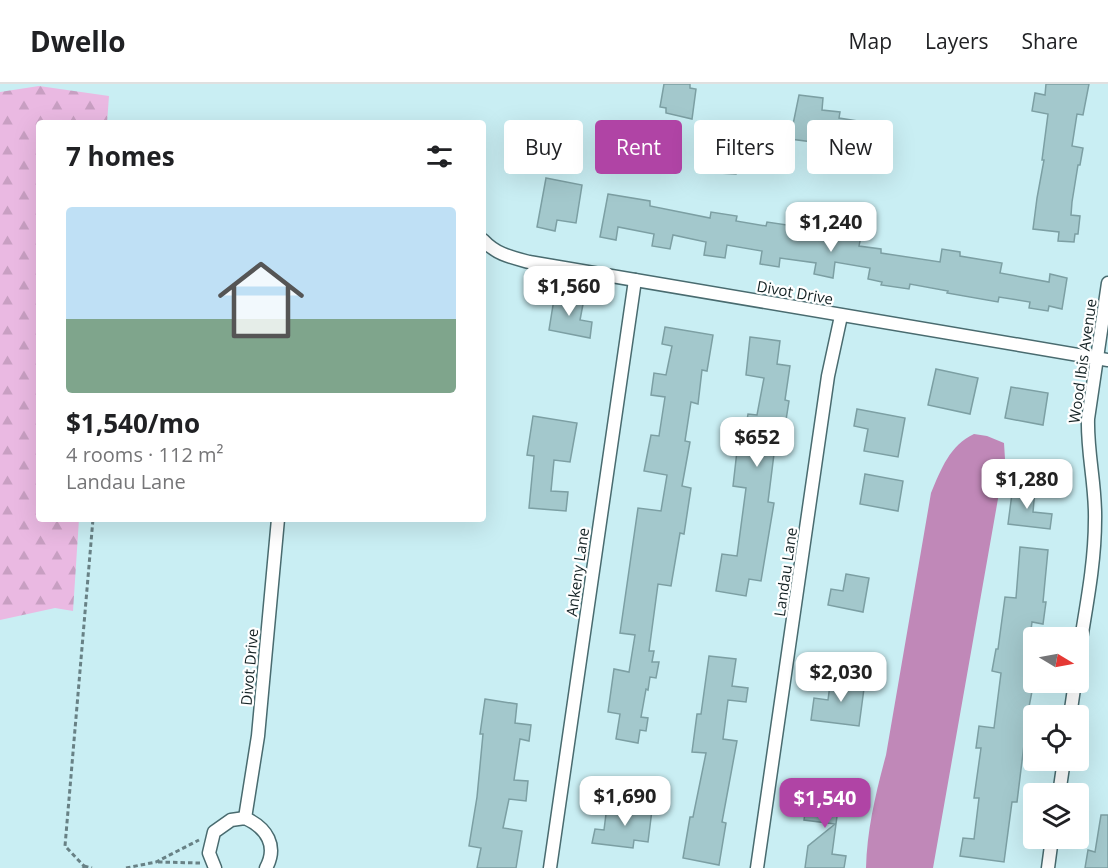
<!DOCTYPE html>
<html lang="en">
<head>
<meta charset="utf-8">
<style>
  :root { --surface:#fff; --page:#f6f6f6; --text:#202124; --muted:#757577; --line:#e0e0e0; --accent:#b044a5 }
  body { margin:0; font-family:"Open Sans",sans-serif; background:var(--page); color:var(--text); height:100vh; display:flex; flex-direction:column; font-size:22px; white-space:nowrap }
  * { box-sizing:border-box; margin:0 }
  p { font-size:20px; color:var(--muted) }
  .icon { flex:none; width:33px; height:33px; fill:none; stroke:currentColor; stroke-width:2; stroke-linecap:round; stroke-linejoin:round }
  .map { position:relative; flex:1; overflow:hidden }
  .drawer { position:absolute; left:36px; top:36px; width:450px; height:402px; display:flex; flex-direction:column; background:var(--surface); border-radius:6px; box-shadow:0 6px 24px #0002 }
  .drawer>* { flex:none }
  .guide { position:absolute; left:504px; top:36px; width:513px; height:54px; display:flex; gap:12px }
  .needle { width:39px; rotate:100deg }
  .controls { position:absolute; left:1023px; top:543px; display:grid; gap:12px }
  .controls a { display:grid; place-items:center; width:66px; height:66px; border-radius:6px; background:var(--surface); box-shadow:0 6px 24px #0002; font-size:30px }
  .price { position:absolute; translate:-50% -51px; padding:0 14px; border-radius:12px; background:#fff; color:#222; font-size:20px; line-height:39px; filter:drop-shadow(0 2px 3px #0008) }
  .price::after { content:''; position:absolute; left:50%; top:36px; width:18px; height:14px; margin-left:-9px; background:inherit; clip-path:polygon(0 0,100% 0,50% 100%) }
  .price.current { background:var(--accent); color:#fff }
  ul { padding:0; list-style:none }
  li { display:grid; align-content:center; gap:12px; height:318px; padding:0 30px }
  li span { display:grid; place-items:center; height:186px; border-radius:6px; color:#555 }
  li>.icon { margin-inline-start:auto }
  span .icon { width:108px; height:108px; fill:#fffc; stroke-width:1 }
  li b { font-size:26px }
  h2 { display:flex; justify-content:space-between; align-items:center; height:72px; padding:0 30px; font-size:26px }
  .chip { padding:0 21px; border-radius:6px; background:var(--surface); box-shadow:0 6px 24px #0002; font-size:21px; line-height:54px }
  .chip.current { background:var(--accent); color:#fff }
  header { display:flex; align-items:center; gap:36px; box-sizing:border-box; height:84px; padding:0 30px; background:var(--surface); border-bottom:2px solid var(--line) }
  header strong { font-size:28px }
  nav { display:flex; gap:33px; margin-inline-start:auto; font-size:21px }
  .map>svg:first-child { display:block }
  .forest { fill:url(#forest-firs) }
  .water { fill:#c088b8 }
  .building { fill:#a3c8cc; stroke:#7c9fa3; stroke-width:1.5 }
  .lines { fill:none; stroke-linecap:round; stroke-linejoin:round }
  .minor-casing { stroke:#496b6f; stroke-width:15 }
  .path { stroke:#688185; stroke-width:3; stroke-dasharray:4.5 3; stroke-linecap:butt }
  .minor { stroke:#fff; stroke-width:12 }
  .labels { text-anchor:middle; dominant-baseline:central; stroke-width:4.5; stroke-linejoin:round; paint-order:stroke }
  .street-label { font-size:15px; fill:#142224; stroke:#fff }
</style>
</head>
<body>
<header>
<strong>Dwello</strong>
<nav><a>Map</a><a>Layers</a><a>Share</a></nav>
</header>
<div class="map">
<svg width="1108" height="784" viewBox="0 0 1108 784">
  <defs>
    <pattern id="forest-firs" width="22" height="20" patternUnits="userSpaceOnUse" patternTransform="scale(1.5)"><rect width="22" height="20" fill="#eab9e2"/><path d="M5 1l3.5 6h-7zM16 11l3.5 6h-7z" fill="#c89fc2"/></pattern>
  </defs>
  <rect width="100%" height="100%" fill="#c9eef3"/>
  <path class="forest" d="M 39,2 L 109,12 L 107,39 L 39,39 L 39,435 L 79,435 L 73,527 L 55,524 L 0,536 L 0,8 Z"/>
  <path class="water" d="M 974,350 L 987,352 L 1004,359 L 1005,375 L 933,784 L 866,784 C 867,745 876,708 886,671 L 931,409 C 941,385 950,361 974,350 Z"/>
  <g class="building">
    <path d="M 664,0 L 690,0 L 690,4 L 696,5 L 692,35 L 666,29 L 666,24 L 660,23 Z"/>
    <path d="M 1046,0 L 1089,0 L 1083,31 L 1077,30 L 1072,62 L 1083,64 L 1080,81 L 1078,81 L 1072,118 L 1071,131 L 1080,132 L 1078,150 L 1075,150 L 1074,158 L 1058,157 L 1059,148 L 1033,145 L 1037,114 L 1044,76 L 1042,76 L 1048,30 L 1032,27 L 1035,9 L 1045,11 Z"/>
    <path d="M 799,11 L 823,14 L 822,26 L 840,28 L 839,34 L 865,38 L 861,56 L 837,51 L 836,61 L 790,55 Z"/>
    <path d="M 723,52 L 748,54 L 745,82 L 737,81 L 736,90 L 719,89 L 720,82 L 701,81 L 703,55 L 723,57 Z"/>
    <path d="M 645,56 L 661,58 L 659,72 L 643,70 Z"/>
    <path d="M 546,94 L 582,101 L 576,139 L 557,136 L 555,147 L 537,143 Z"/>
    <path d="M 608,110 L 650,117 L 650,122 L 710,134 L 711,128 L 737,132 L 736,137 L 766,142 L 767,138 L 861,152 L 859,162 L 881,165 L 881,169 L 940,178 L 942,165 L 960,168 L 960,172 L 1002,179 L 1000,189 L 1049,198 L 1050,190 L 1067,194 L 1062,225 L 1049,222 L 1048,227 L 1029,224 L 1030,218 L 999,213 L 998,218 L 947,209 L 948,207 L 910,200 L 909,205 L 881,201 L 882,198 L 868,195 L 870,184 L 835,178 L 833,194 L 814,190 L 816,179 L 780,174 L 779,183 L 760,180 L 762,167 L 727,161 L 725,174 L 704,171 L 706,158 L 673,151 L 670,165 L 652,162 L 654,150 L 618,143 L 616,156 L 600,153 Z"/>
    <path d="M 555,209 L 584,215 L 580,236 L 592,238 L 590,254 L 549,246 Z"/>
    <path d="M 665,243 L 713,251 L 707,287 L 702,286 L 698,320 L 691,318 L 685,357 L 690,358 L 682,402 L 691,404 L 684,450 L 680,449 L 671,502 L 658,500 L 649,567 L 654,567 L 652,578 L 659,578 L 656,594 L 650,593 L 648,606 L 646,605 L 641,633 L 648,634 L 646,647 L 640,646 L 638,659 L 616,655 L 620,630 L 608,628 L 614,585 L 629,588 L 635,551 L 620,549 L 638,424 L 661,427 L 667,391 L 644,387 L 651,351 L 659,352 L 665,313 L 651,311 L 654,289 L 666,291 L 672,262 L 662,260 Z"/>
    <path d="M 750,253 L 780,257 L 777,280 L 790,282 L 785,316 L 789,317 L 783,355 L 776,354 L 768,418 L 774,419 L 761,497 L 749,495 L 746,512 L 716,507 L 722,470 L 737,472 L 746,404 L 733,402 L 737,367 L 742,368 L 748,330 L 757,331 L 764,294 L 746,291 Z"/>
    <path d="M 936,285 L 978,294 L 970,330 L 928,321 Z"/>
    <path d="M 1011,303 L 1048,309 L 1043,341 L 1005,334 Z"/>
    <path d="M 857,325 L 905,334 L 898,373 L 864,367 L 868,345 L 854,342 Z"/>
    <path d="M 533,332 L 577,339 L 570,378 L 554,376 L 551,407 L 568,408 L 566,427 L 529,424 L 534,372 L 527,371 Z"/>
    <path d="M 865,390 L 903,397 L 898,427 L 860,420 Z"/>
    <path d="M 1013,402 L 1035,405 L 1033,428 L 1052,430 L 1050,445 L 1008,440 Z"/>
    <path d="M 1020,463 L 1048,466 L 1043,518 L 1046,518 L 1043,540 L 1032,538 L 1028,571 L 1034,572 L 1034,597 L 1028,628 L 1017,718 L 1012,718 L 1004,778 L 960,772 L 963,754 L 974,755 L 979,714 L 974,714 L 981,664 L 976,664 L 979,642 L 994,644 L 1001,589 L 992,587 L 996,565 L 998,565 L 1005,513 L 1016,514 Z"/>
    <path d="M 846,490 L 869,494 L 863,528 L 828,521 L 831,505 L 843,507 Z"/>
    <path d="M 709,572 L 736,575 L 732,602 L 748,604 L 746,618 L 728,616 L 723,655 L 737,657 L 722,738 L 726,739 L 719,781 L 683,774 L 690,733 L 693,733 L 706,669 L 692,668 L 697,630 L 701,630 Z"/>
    <path d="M 831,593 L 865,597 L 859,642 L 811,636 L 814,614 L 828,616 Z"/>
    <path d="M 485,615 L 517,620 L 515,639 L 531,641 L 529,657 L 520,655 L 514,696 L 528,697 L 526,717 L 509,715 L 503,744 L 522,747 L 516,784 L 477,784 L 481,764 L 469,762 L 477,713 L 483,650 L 480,650 Z"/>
    <path d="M 820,698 L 841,702 L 832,770 L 846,772 L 844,784 L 805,784 L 808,762 L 835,740 L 804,736 L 806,722 L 816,724 Z"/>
    <path d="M 612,720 L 652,726 L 648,758 L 634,756 L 633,764 L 592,759 L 595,745 L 604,746 L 606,730 L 611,730 Z"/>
    <path d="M 1101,731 L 1108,731 L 1108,784 L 1085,784 L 1088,766 L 1095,768 Z"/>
  </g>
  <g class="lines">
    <g class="minor-casing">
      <g id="minor">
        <path d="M 483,156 C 496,170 510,173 529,178 L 1108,276"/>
        <path d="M 1078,574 C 1085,528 1095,482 1095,436 C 1096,402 1087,369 1088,335 L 1108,199"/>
        <path d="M 1070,632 L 1075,598"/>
        <path d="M 1059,710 L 1064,676"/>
        <path d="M 245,734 L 258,652 L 278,435"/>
        <path d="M 215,784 L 209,769 L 214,748 L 231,736 L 245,734 C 267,744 278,762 266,784"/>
        <path d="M 550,784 L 635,196"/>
        <path d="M 757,784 L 828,292 L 841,232"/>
        <path d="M 1048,784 L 1052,754"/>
      </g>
    </g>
    <g class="path">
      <path d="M 158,778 L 200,779"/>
      <path d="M 84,782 L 92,784"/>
      <path d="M 83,784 L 84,782 L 65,762 L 93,435"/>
      <path d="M 126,784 L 156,778 L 199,756"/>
    </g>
    <use href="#minor" class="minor"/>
  </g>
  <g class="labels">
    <g class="street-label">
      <text transform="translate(795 208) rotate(10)">Divot Drive</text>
      <text transform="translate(1082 277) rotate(-82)">Wood Ibis Avenue</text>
      <text transform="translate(577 488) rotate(-82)">Ankeny Lane</text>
      <text transform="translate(785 488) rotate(-82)">Landau Lane</text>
      <text transform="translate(249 583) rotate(-85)">Divot Drive</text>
    </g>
  </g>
</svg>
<div class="controls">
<a><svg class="needle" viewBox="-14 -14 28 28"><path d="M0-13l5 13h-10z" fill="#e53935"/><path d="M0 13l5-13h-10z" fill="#757577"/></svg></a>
<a><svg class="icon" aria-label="locate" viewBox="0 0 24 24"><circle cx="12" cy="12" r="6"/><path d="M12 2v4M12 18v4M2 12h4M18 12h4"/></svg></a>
<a><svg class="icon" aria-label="layers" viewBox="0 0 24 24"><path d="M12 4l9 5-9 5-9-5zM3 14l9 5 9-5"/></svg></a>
</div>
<b class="price" style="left:831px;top:169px">$1,240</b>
<b class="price" style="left:569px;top:233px">$1,560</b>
<b class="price" style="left:757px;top:384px">$652</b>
<b class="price" style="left:1027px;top:426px">$1,280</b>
<b class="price" style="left:841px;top:619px">$2,030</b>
<b class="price" style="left:625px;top:743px">$1,690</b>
<b class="price current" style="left:825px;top:745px">$1,540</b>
<div class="guide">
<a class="chip">Buy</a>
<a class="chip current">Rent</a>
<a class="chip">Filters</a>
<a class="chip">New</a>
</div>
<section class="drawer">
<h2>7 homes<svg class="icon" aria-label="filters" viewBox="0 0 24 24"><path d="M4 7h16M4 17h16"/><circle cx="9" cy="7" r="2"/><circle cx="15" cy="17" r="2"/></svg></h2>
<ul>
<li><span style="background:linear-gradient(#bfe0f5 60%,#7fa58c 0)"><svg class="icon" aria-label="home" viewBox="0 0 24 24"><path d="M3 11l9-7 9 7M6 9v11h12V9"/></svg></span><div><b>$1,540/mo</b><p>4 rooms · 112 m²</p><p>Landau Lane</p></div></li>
</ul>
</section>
</div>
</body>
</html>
